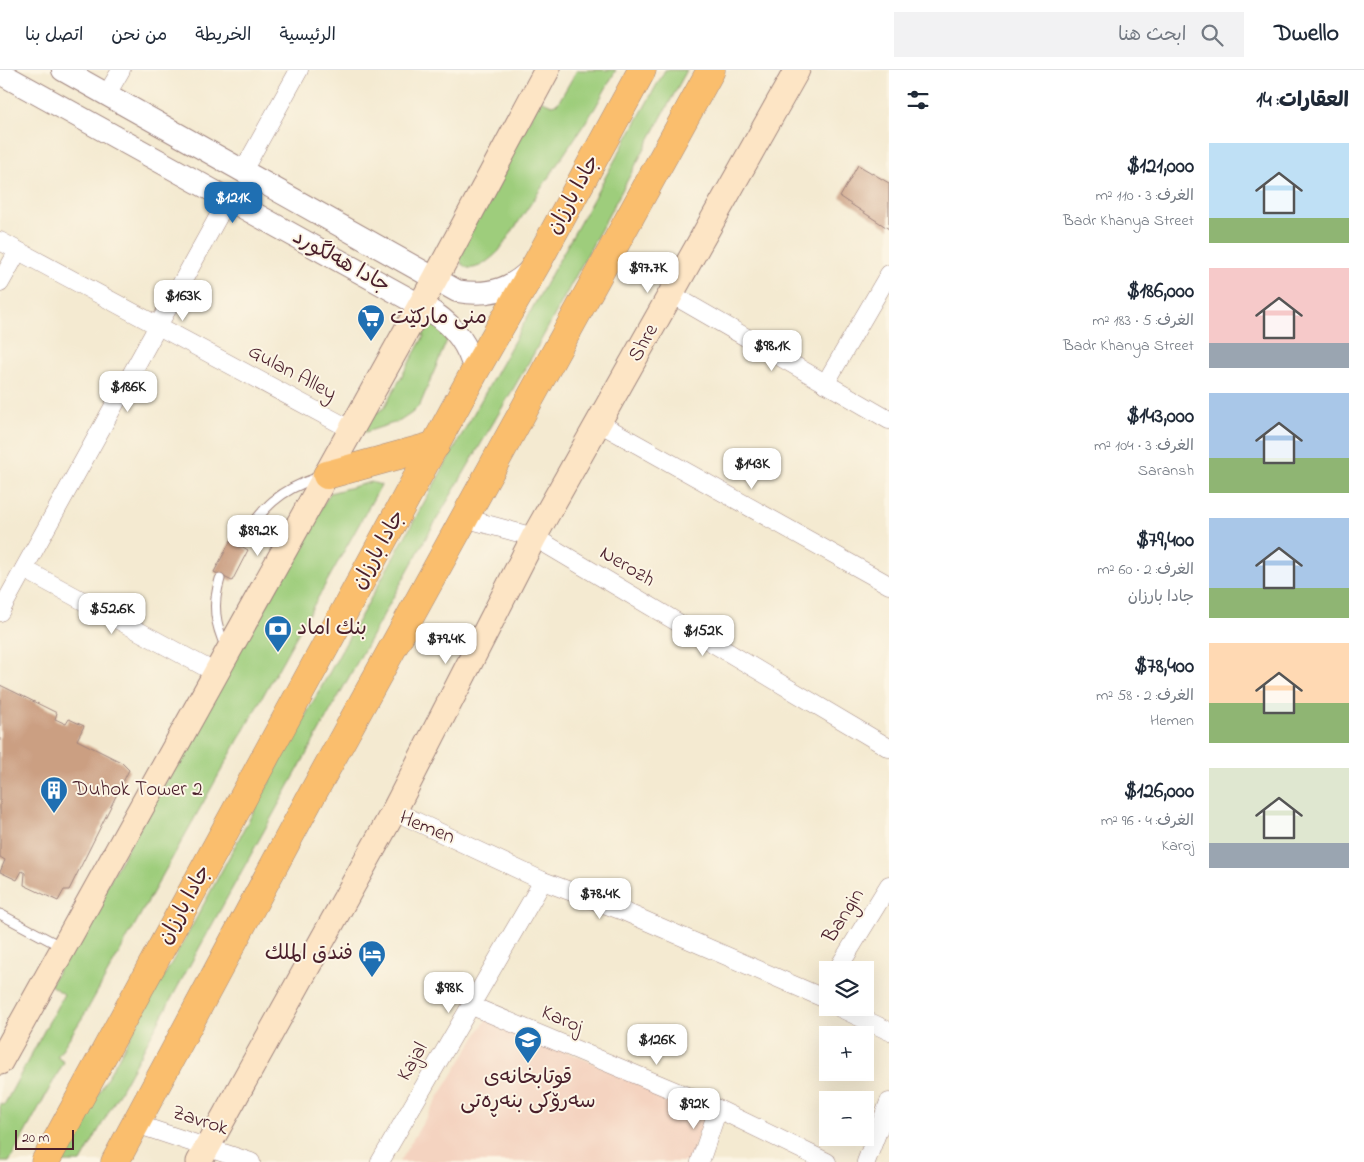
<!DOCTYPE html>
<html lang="ar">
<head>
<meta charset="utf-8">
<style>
  :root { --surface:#fff; --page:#f2f2f3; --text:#1f2937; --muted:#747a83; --line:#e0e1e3; --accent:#1f6fb2 }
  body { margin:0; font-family:"Indie Flower","Playpen Sans Arabic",sans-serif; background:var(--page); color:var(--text); direction:rtl; height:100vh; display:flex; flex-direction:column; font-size:19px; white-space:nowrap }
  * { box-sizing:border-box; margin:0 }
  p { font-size:16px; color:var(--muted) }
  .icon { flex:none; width:28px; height:28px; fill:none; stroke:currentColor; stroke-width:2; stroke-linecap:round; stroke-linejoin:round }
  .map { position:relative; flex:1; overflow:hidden; direction:ltr }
  .details { display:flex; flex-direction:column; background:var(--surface); width:475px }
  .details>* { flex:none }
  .tools { position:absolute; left:819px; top:891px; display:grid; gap:10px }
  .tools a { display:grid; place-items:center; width:55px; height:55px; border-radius:0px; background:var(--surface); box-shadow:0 5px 20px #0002; font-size:25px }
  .scale { position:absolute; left:15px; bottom:12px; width:59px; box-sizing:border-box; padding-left:5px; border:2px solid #4a1f2b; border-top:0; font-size:14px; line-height:18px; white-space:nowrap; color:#4a1f2b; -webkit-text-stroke:4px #fcf5e5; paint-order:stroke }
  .price { position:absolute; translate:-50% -42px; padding:0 11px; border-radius:10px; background:#fff; color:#222; font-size:16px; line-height:32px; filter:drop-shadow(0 1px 2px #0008) }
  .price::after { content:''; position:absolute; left:50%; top:30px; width:15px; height:11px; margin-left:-8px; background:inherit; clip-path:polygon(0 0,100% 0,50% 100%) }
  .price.current { background:var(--accent); color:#fff }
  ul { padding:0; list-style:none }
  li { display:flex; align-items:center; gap:15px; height:125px; padding:0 15px }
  li span { display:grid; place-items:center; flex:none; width:140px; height:100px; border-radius:0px; color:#555 }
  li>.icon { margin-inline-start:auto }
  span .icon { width:60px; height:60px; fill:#fffc; stroke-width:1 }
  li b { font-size:21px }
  h2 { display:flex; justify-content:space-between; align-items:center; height:60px; padding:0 15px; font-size:21px }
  header { display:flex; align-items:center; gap:30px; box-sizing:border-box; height:70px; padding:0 25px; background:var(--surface); border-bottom:1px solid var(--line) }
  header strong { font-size:24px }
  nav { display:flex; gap:28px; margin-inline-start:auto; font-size:18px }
  .search { width:350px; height:45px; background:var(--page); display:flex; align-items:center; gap:12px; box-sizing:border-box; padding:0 18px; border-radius:0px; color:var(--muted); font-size:19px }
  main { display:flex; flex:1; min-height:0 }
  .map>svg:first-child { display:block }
  .built { fill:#f4d3c0 }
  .green { fill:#9ecd7b; stroke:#747653 }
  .building { fill:#cb9f82 }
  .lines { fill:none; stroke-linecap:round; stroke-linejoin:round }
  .service-casing { stroke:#9f847e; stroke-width:11 }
  .minor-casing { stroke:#9f847e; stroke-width:19 }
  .tertiary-casing { stroke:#9f847e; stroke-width:24 }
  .secondary-casing { stroke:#9f847e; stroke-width:27 }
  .motorway-casing { stroke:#9f847e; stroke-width:29 }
  .service { stroke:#fff; stroke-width:9 }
  .minor { stroke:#fff; stroke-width:18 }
  .tertiary { stroke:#fff; stroke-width:22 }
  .secondary { stroke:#fde5c5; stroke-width:25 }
  .motorway { stroke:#fabe6d; stroke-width:28 }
  .labels { text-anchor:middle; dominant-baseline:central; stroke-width:4; stroke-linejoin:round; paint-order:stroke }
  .street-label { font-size:21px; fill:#4a1f2b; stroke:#fcf5e5 }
  .poi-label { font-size:21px; fill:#4a1f2b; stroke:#fcf5e5; text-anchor:start }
</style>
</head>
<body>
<header>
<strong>Dwello</strong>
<div class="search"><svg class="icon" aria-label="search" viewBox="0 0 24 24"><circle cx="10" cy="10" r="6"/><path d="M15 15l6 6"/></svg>ابحث هنا</div>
<nav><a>الرئيسية</a><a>الخريطة</a><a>من نحن</a><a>اتصل بنا</a></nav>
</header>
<main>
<section class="details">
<h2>العقارات: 14<svg class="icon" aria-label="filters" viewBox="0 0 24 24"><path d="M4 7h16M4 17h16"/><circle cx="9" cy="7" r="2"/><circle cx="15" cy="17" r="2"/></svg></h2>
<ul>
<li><span style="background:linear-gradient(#bfe0f5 75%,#8fb573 0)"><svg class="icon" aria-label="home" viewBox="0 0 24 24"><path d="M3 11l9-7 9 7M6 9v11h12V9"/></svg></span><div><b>$121,000</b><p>الغرف: 3 · 110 m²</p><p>Badr Khanya Street</p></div></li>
<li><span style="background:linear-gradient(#f6c9c9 75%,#9aa5b1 0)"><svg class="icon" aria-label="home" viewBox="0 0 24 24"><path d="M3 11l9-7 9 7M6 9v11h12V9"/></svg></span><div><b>$186,000</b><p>الغرف: 5 · 183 m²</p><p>Badr Khanya Street</p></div></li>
<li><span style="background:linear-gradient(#a9c7e8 65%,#8fb573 0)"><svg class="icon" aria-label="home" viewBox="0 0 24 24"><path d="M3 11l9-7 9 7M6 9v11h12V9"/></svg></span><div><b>$143,000</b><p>الغرف: 3 · 104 m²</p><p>Saransh</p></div></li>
<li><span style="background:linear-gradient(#a9c7e8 70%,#8fb573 0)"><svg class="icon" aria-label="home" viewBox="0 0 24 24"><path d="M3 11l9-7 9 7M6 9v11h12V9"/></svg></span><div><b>$79,400</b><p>الغرف: 2 · 60 m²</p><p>جادا بارزان</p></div></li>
<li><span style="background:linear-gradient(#ffd9b3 60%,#8fb573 0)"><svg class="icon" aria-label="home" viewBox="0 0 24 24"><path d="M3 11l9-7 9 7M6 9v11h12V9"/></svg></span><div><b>$78,400</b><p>الغرف: 2 · 58 m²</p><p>Hemen</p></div></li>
<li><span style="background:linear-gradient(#dfe7d0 75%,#9aa5b1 0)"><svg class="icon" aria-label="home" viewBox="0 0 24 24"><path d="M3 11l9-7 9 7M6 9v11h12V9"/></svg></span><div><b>$126,000</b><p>الغرف: 4 · 96 m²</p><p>Karoj</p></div></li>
</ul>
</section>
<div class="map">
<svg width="889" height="1092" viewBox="0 0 889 1092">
  <rect width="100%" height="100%" fill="#fcf5e5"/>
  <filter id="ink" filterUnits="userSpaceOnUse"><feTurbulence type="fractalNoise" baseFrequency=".02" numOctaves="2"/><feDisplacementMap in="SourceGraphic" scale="10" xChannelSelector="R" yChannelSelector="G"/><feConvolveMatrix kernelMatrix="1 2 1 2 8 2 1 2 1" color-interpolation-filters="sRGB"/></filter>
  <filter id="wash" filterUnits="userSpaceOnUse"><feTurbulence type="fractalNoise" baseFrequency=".0096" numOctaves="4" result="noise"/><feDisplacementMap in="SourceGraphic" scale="20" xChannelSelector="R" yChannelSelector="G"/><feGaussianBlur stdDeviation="1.12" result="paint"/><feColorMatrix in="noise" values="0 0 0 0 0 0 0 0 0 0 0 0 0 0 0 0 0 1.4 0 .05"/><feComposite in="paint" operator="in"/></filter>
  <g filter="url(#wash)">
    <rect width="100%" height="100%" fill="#f4ead1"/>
    <path class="built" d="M 487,948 L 707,1041 L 689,1092 L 399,1092 Z"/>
    <g class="green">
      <path d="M 577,0 L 616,0 L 595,38 L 499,181 C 488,192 464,212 458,184 L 540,30 L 552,35 L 558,33 Z"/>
      <path d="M 665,0 L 687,0 L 533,285 L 427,466 L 81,1092 L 60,1092 L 191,858 L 294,666 Z"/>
      <path d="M 422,242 L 448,268 L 420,335 L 412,343 L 400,351 L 366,362 L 358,361 L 371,341 L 378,342 L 384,338 L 424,266 L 409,259 Z"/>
      <path d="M 371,412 L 381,415 L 86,942 L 57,987 L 64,992 L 9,1092 L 0,1092 L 0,1033 L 4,1035 L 64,924 L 50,915 L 330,423 Z"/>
    </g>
    <g id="blocks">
      <g class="building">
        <path d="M 858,95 L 889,113 L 889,159 L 840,127 Z"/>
        <path d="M 231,470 L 248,480 L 232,511 L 214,502 Z"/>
        <path d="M 0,615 L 57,643 L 55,649 L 66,654 L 69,649 L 84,656 L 77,670 L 121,692 L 129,700 L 69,820 L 64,820 L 58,831 L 24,815 L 25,803 L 22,801 L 17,810 L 0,802 L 5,790 L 0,787 Z"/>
      </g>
    </g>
  </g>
  <g filter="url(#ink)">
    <use href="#blocks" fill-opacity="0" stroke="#9f847e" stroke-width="1"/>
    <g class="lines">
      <g class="service-casing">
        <g id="service">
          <path d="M 240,472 C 263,437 279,420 319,407"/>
          <path d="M 220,509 C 212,535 215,554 226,578"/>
          <path d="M 0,844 L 62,877"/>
        </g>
      </g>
      <g class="minor-casing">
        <g id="minor">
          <path d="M 107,24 L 121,0"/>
          <path d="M 244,99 L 299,0"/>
          <path d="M 0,171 L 352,360"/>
          <path d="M 0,213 L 18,181"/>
          <path d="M 671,224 L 889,350"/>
          <path d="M 825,314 L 889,204"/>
          <path d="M 599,353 L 889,515"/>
          <path d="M 464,448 L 534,467 L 889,678"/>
          <path d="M 24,499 L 216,603"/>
          <path d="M 0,542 L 228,129"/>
          <path d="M 394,741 L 543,811 L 623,841 L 828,930"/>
          <path d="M 837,900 L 889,815"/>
          <path d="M 472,936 L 718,1039 L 827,1092"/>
          <path d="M 840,938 L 889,961"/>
          <path d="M 136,1054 L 251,1092"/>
          <path d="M 380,1092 L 543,811"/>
          <path d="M 700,1092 L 718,1039"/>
          <path d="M 866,1092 L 889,1032"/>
        </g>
      </g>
      <g class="tertiary-casing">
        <g id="tertiary">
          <path d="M 63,0 L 457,221 C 485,226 511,221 531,199"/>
          <path d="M 0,3 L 434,243 C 456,258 468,275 475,301"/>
        </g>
      </g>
      <g class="secondary-casing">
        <g id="secondary">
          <path d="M 0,992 L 435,209 L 547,0"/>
          <path d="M 199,1092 L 394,741 L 534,467 L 797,0"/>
        </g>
      </g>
      <g class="motorway-casing">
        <g id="motorway">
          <path d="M 327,405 L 436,375"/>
          <path d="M 45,1092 L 475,301 L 538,191 L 642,0"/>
          <path d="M 115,1092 L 308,732 L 711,0"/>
        </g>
      </g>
      <use href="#service" class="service"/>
      <use href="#minor" class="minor"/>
      <use href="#tertiary" class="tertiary"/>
      <use href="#secondary" class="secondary"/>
      <use href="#motorway" class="motorway"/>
    </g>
  </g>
  <defs>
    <g id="supermarket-pin" transform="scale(1.4375)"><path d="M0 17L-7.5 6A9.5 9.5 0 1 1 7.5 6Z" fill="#1f6fb2" stroke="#fcf5e5"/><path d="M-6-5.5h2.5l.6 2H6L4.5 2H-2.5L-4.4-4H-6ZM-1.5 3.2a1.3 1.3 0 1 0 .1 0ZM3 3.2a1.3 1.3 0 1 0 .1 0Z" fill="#fff"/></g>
    <g id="bank-pin" transform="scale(1.4375)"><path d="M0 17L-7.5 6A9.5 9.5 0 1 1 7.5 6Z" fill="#1f6fb2" stroke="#fcf5e5"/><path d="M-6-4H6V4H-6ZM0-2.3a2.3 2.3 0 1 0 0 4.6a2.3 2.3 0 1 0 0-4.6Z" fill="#fff"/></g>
    <g id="building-pin" transform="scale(1.4375)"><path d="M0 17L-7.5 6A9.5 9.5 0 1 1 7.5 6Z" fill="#1f6fb2" stroke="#fcf5e5"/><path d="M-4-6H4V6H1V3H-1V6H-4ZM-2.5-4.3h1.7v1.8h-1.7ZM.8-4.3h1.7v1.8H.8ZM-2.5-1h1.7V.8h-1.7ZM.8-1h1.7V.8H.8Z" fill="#fff"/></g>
    <g id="hotel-pin" transform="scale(1.4375)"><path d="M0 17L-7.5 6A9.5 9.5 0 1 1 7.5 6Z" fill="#1f6fb2" stroke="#fcf5e5"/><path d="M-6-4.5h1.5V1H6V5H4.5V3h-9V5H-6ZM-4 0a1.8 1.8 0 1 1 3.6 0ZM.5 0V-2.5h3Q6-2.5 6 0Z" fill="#fff"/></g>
    <g id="school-pin" transform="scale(1.4375)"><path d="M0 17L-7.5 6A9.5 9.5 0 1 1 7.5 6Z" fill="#1f6fb2" stroke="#fcf5e5"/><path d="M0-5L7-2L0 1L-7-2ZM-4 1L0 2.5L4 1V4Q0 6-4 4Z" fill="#fff"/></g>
  </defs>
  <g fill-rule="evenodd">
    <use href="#supermarket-pin" x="371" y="248"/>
    <use href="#bank-pin" x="278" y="559"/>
    <use href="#building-pin" x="54" y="720"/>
    <use href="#hotel-pin" x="372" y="884"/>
    <use href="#school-pin" x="528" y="970"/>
  </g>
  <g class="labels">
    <g class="street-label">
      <text transform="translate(574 125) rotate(-61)">جادا بارزان</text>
      <text transform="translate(341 192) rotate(29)">جادا هەلگورد</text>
      <text transform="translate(644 273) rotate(-61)">Shre</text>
      <text transform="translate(292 303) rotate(28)">Gulan Alley</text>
      <text transform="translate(379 480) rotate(-61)">جادا بارزان</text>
      <text transform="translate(627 497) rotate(31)">Nerozh</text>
      <text transform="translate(427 758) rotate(22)">Hemen</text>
      <text transform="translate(185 835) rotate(-61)">جادا بارزان</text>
      <text transform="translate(844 846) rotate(-58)">Bangin</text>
      <text transform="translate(562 950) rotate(23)">Karoj</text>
      <text transform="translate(413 992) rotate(-60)">Kajal</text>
      <text transform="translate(200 1051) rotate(18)">Zavrok</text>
    </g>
    <g class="poi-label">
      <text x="390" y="248">منی مارکێت</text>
      <text x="297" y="559">بنك اماد</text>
      <text x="73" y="720">Duhok Tower 2</text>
      <text x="353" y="884" text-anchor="end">فندق الملك</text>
      <text x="528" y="1008" text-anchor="middle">قوتابخانەی<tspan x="528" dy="24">سەرۆکی بنەڕەتی</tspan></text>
    </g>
  </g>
</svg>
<div class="tools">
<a><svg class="icon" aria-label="layers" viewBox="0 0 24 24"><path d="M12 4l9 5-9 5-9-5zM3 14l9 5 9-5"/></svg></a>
<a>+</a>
<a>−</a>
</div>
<div class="scale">20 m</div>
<b class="price current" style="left:233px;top:154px">$121K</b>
<b class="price" style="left:648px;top:224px">$97.7K</b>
<b class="price" style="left:183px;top:252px">$163K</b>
<b class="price" style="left:772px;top:302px">$98.1K</b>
<b class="price" style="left:128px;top:343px">$186K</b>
<b class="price" style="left:752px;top:420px">$143K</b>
<b class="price" style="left:258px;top:487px">$89.2K</b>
<b class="price" style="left:112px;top:565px">$52.6K</b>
<b class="price" style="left:703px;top:587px">$152K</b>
<b class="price" style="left:446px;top:595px">$79.4K</b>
<b class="price" style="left:600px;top:850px">$78.4K</b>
<b class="price" style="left:449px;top:944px">$98K</b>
<b class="price" style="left:657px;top:996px">$126K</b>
<b class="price" style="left:694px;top:1060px">$92K</b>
</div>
</main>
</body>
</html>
